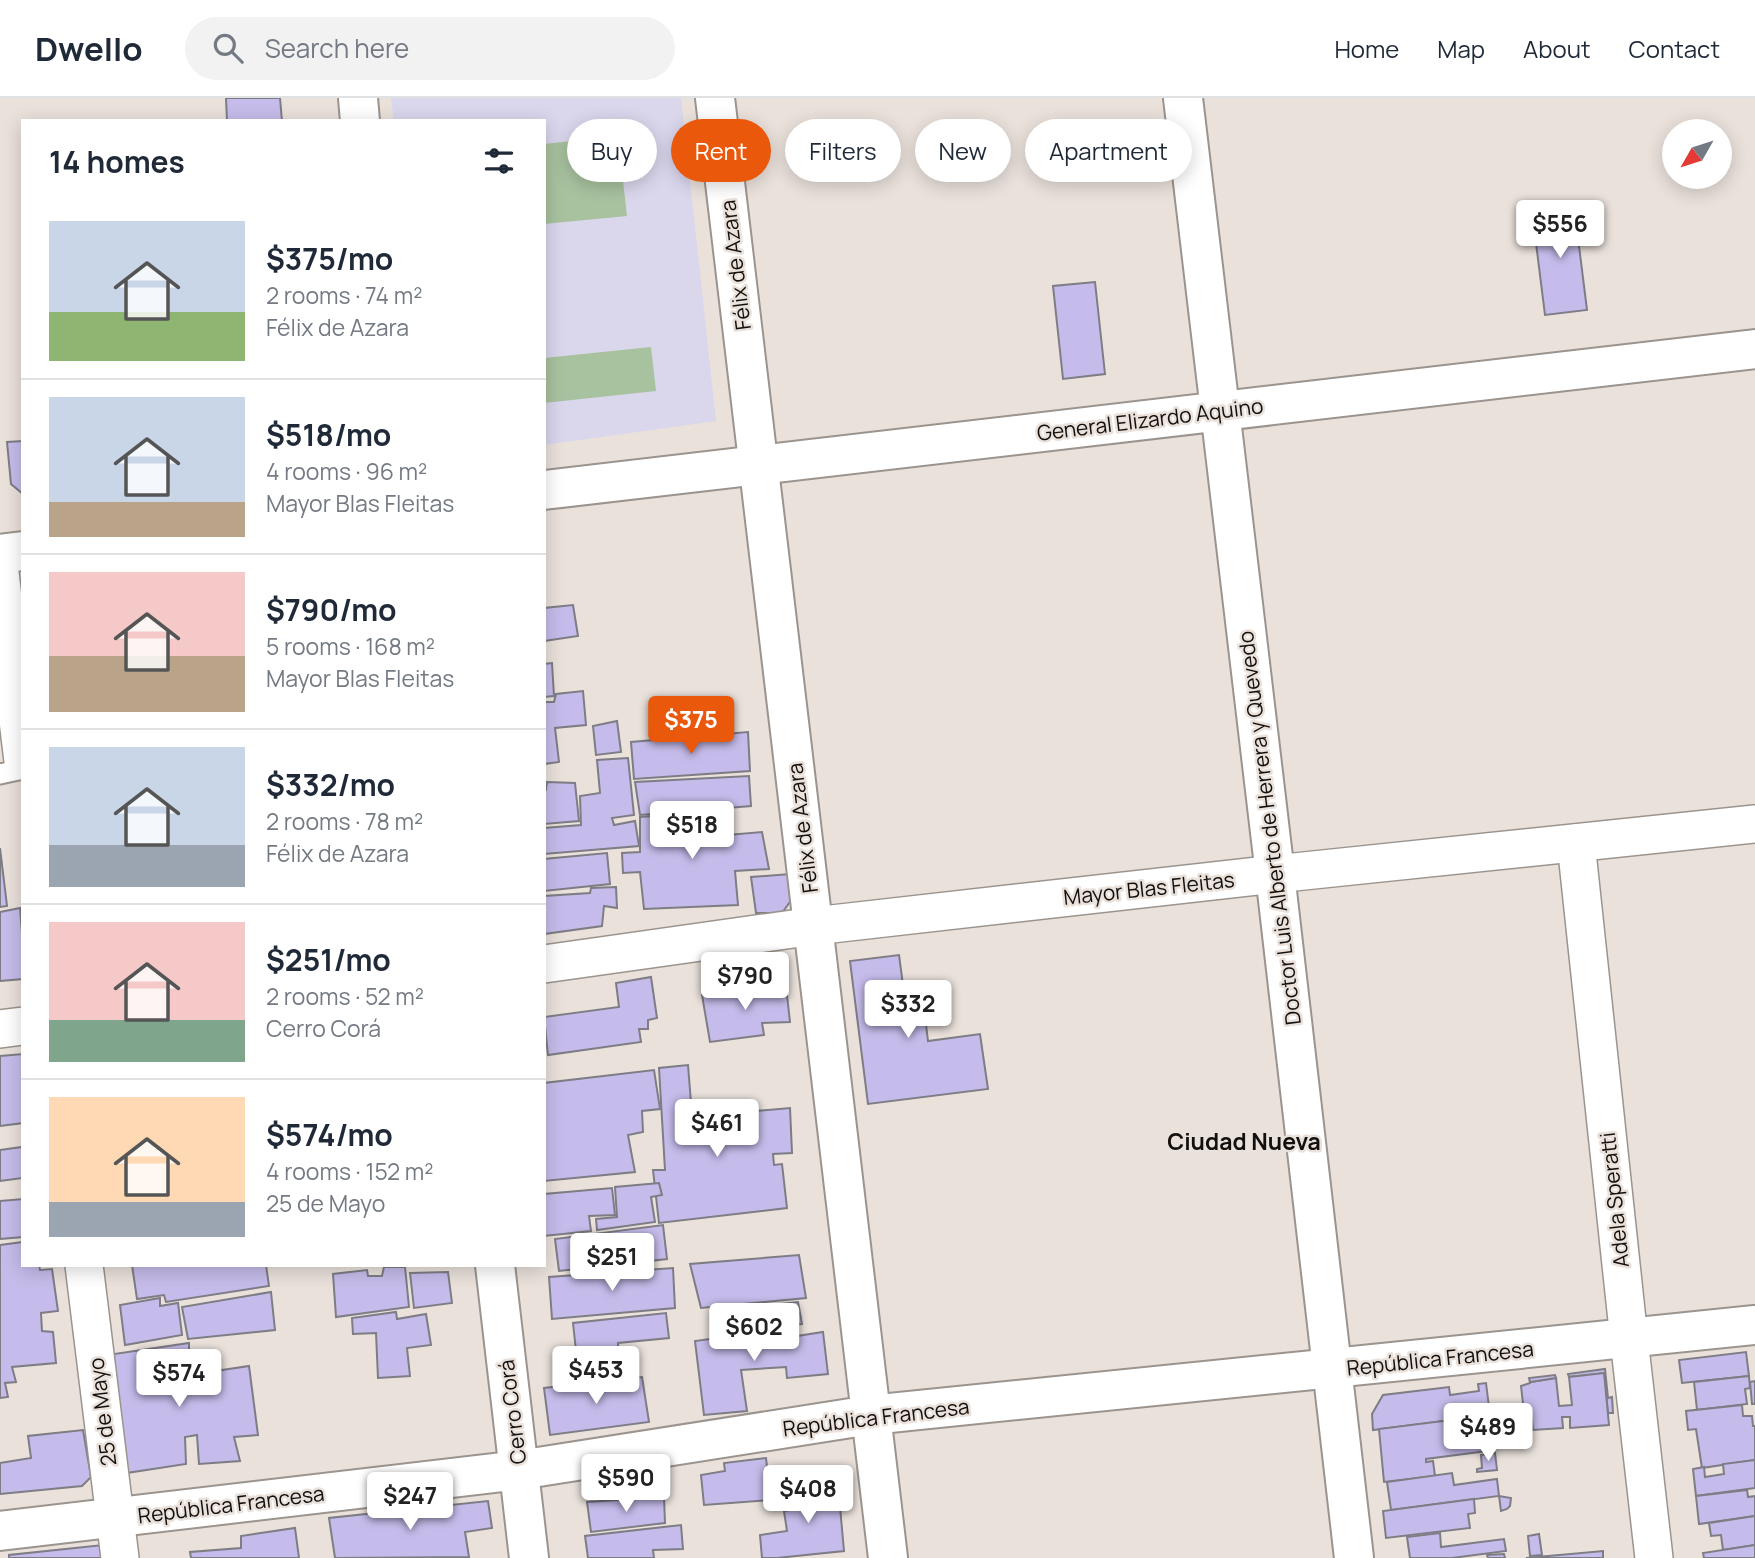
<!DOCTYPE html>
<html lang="en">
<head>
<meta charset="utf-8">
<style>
  :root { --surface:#fff; --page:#f2f2f3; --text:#1f2937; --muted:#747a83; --line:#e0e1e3; --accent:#ea580c }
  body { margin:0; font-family:Manrope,sans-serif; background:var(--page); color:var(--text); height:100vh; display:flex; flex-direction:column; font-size:26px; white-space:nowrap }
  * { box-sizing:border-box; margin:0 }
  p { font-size:23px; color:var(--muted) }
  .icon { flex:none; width:38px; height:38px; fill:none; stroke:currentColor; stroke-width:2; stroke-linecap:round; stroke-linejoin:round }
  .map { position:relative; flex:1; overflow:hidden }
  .side { position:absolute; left:21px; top:21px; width:525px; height:1148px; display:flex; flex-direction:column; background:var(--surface); border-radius:0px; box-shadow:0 4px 18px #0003 }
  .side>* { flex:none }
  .guide { position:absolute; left:567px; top:21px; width:665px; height:63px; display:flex; gap:14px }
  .needle { width:46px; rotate:231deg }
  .controls { position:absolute; left:1662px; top:21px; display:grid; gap:14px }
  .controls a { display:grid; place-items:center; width:70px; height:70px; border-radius:50%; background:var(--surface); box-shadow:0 4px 18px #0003; font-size:35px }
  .price { position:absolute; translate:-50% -60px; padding:0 16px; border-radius:7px; background:#fff; color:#222; font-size:23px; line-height:46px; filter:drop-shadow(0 2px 4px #0008) }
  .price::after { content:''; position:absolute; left:50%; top:42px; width:21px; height:16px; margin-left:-10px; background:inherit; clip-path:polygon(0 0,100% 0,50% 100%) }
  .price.active { background:var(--accent); color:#fff }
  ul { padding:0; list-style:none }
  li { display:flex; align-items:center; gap:21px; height:175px; padding:0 28px }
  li+li { border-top:2px solid var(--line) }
  li span { display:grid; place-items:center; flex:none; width:196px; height:140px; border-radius:0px; color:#555 }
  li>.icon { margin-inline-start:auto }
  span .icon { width:84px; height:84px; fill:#fffc; stroke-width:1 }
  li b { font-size:30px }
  h2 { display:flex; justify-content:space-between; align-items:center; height:84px; padding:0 28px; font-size:30px }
  .pill { padding:0 24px; border-radius:32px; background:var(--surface); box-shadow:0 4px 18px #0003; font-size:24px; line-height:63px }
  .pill.active { background:var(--accent); color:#fff }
  header { display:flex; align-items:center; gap:42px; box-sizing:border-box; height:98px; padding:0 35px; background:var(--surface); border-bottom:2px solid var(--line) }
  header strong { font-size:33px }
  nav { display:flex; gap:38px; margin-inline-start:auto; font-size:24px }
  .search { width:490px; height:63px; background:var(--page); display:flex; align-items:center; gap:18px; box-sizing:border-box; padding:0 24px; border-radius:38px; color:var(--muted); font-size:26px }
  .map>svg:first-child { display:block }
  .education { fill:#dad6ec }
  .green { fill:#a8c29f }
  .building { fill:#c6bceb; stroke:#7e7c85; stroke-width:2 }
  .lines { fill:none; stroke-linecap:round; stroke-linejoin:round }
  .lane-casing { stroke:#9b948e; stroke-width:23 }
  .street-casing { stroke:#9b948e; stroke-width:40 }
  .secondary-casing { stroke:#9b948e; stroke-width:42 }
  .lane { stroke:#fff; stroke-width:19 }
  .street { stroke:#fff; stroke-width:37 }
  .secondary { stroke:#fff; stroke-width:38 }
  .labels { text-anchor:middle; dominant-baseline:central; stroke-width:5; stroke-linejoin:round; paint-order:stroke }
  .street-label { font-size:21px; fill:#120f0d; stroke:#eae1db }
  .neighbourhood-label { font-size:23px; font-weight:bold; fill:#120f0d; stroke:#eae1db }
</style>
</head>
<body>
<header>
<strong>Dwello</strong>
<div class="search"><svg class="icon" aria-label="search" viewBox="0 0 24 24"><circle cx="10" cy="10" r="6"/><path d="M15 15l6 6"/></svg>Search here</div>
<nav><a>Home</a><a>Map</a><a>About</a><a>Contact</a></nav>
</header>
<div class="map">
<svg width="1755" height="1460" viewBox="0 0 1755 1460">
  <rect width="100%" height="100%" fill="#eae1db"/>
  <path class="education" d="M 391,0 L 681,0 L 716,323 L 544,347 L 544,23 L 394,23 Z"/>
  <g class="green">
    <path d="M 618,38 L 627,118 L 544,126 L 544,46 Z"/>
    <path d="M 651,249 L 656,293 L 544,305 L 544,260 Z"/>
  </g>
  <g class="building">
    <path d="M 226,0 L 280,0 L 282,23 L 227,23 Z"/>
    <path d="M 1574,108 L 1587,212 L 1545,217 L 1532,113 Z"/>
    <path d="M 1095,184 L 1105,276 L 1063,281 L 1053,188 Z"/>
    <path d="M 23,343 L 23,396 L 11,386 L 7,344 Z"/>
    <path d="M 573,507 L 578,538 L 544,543 L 544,510 Z"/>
    <path d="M 552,565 L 554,598 L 544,599 L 544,566 Z"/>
    <path d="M 583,593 L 586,627 L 555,630 L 559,664 L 544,666 L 544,604 L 554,604 L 556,596 Z"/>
    <path d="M 617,623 L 621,654 L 596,657 L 593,628 Z"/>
    <path d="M 748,634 L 750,673 L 634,681 L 631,644 Z"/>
    <path d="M 628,660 L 634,717 L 612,720 L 614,727 L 635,723 L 639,748 L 544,756 L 544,730 L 581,727 L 580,698 L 600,695 L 597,662 Z"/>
    <path d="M 749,678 L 751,708 L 640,717 L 635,684 Z"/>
    <path d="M 547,684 L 575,685 L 579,723 L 544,726 L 544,692 L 546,692 Z"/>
    <path d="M 713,713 L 716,738 L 762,734 L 769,771 L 735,773 L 738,807 L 644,811 L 640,774 L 623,775 L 622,755 L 640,754 L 640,719 Z"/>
    <path d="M 0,750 L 7,808 L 0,809 Z"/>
    <path d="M 607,755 L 610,786 L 544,793 L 544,761 Z"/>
    <path d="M 790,776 L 792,801 L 782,815 L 756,815 L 751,779 Z"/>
    <path d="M 616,789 L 617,810 L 604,808 L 602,828 L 544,836 L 544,798 L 590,795 L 591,790 Z"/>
    <path d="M 20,810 L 23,847 L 23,881 L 0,883 L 0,814 Z"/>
    <path d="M 899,857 L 903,887 L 921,885 L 928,943 L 980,936 L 988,991 L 868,1006 L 850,863 Z"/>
    <path d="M 769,863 L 773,887 L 725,891 L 721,867 Z"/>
    <path d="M 651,879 L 657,920 L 648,922 L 648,931 L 639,931 L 641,944 L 548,957 L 544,919 L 619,909 L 616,885 Z"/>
    <path d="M 786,888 L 790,924 L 762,925 L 764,937 L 710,944 L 702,897 Z"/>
    <path d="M 23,956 L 23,1025 L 0,1028 L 0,958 Z"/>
    <path d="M 688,967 L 693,1030 L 745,1028 L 746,1014 L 790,1010 L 792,1055 L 773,1056 L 774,1067 L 782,1066 L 787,1110 L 659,1125 L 653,1072 L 665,1072 L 659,970 Z"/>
    <path d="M 654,972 L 660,1011 L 642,1013 L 643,1034 L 628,1037 L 635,1074 L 544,1083 L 544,985 Z"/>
    <path d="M 22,1049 L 23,1080 L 0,1083 L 0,1052 Z"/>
    <path d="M 659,1085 L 662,1097 L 651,1099 L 655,1124 L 597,1132 L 596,1121 L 617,1119 L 615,1089 Z"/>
    <path d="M 612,1090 L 615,1117 L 589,1118 L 591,1133 L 544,1138 L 544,1096 Z"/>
    <path d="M 23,1101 L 23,1139 L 0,1141 L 0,1103 Z"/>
    <path d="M 663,1127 L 667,1161 L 559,1173 L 555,1141 Z"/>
    <path d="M 23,1144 L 23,1167 L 39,1167 L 40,1172 L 52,1171 L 58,1213 L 41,1215 L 42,1233 L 53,1234 L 56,1265 L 12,1269 L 16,1284 L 5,1285 L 8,1299 L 0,1300 L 0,1147 Z"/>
    <path d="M 799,1157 L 806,1200 L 701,1210 L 690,1166 Z"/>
    <path d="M 132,1167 L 266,1167 L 269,1188 L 166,1204 L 164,1197 L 137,1201 Z"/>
    <path d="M 384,1169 L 405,1169 L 409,1209 L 336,1219 L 333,1176 L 367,1172 L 368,1178 L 382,1178 Z"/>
    <path d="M 673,1170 L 675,1210 L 552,1221 L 549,1179 Z"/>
    <path d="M 448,1174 L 452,1205 L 414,1210 L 410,1175 Z"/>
    <path d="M 271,1194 L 275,1232 L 188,1241 L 182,1209 Z"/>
    <path d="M 160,1200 L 160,1208 L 178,1205 L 182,1237 L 125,1247 L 120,1207 Z"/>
    <path d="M 798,1204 L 802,1226 L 749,1230 L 745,1210 Z"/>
    <path d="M 396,1214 L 397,1221 L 426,1216 L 431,1247 L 407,1250 L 410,1278 L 378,1280 L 376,1235 L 353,1236 L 352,1220 Z"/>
    <path d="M 666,1215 L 669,1240 L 618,1245 L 619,1258 L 577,1262 L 573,1225 Z"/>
    <path d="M 797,1229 L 797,1238 L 823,1234 L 828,1276 L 787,1280 L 786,1269 L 741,1272 L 747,1313 L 704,1317 L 695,1243 Z"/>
    <path d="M 189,1245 L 189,1277 L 249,1268 L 258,1337 L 234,1339 L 240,1363 L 199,1366 L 197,1337 L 185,1339 L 186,1366 L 120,1376 L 114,1256 Z"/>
    <path d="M 1746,1254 L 1749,1278 L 1682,1285 L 1679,1262 Z"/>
    <path d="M 1605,1271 L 1608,1300 L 1612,1299 L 1613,1315 L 1608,1315 L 1604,1275 L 1569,1279 L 1568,1276 Z"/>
    <path d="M 1604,1275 L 1609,1327 L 1570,1330 L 1570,1319 L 1562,1319 L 1563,1330 L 1533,1332 L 1532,1323 L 1525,1323 L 1521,1288 L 1530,1285 L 1530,1284 L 1556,1280 L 1559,1308 L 1572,1307 L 1569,1279 Z"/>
    <path d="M 1555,1277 L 1556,1280 L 1530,1284 L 1529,1280 Z"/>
    <path d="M 1749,1278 L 1750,1290 L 1745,1291 L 1747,1306 L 1697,1312 L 1694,1284 Z"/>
    <path d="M 642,1279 L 649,1324 L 550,1337 L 544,1290 Z"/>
    <path d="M 1755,1283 L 1755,1306 L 1752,1306 L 1750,1284 Z"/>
    <path d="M 1486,1285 L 1490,1317 L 1373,1332 L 1372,1316 L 1383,1297 L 1449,1289 L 1450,1297 L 1479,1293 L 1478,1286 Z"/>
    <path d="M 1742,1307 L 1743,1318 L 1752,1318 L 1753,1328 L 1755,1328 L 1755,1362 L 1702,1370 L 1696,1331 L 1688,1332 L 1686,1313 Z"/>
    <path d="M 1483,1318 L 1488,1353 L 1426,1361 L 1426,1364 L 1433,1363 L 1435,1378 L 1384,1384 L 1379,1331 Z"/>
    <path d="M 83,1332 L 91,1379 L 82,1388 L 0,1396 L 0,1365 L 31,1360 L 28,1338 Z"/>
    <path d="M 1495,1355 L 1497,1372 L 1477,1374 L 1477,1371 L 1482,1370 L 1481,1357 Z"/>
    <path d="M 766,1360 L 771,1402 L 704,1407 L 701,1377 L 725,1373 L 724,1365 Z"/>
    <path d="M 1755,1362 L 1755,1390 L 1696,1398 L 1693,1371 L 1704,1369 L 1705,1379 L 1724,1376 L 1723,1366 Z"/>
    <path d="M 1452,1375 L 1454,1387 L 1497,1381 L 1499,1398 L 1391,1412 L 1387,1384 Z"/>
    <path d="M 838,1387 L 844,1453 L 777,1460 L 762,1460 L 760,1437 L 787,1433 L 784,1413 L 790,1412 L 787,1391 Z"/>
    <path d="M 1747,1392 L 1748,1399 L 1755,1398 L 1755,1418 L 1699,1426 L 1696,1398 Z"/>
    <path d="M 1499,1398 L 1511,1400 L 1510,1408 L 1507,1411 L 1501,1413 Z"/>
    <path d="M 664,1399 L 665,1425 L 591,1434 L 587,1404 Z"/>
    <path d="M 1474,1401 L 1475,1415 L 1468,1416 L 1470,1430 L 1386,1440 L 1383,1413 Z"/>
    <path d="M 488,1403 L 492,1430 L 465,1434 L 469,1459 L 335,1460 L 329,1420 Z"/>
    <path d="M 1755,1418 L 1755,1447 L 1723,1452 L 1721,1437 L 1711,1438 L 1709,1425 Z"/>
    <path d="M 681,1427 L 683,1451 L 653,1452 L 654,1460 L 588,1460 L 585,1438 Z"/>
    <path d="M 295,1430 L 299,1460 L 191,1460 L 190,1454 L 241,1450 L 241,1438 Z"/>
    <path d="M 1440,1435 L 1441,1449 L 1504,1441 L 1506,1453 L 1452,1460 L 1410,1460 L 1407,1439 Z"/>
    <path d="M 1539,1436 L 1542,1457 L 1530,1458 L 1528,1438 Z"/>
    <path d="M 103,1447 L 105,1460 L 9,1460 L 9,1457 Z"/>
    <path d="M 1755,1447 L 1755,1460 L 1704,1460 L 1703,1455 Z"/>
    <path d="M 1603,1453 L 1603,1460 L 1526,1460 Z"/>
    <path d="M 1504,1456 L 1505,1460 L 1488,1460 L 1487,1457 Z"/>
  </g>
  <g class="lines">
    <g class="lane-casing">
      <path id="lane" d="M 0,676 L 23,671"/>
    </g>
    <g class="street-casing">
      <g id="street">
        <path d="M 0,475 L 23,663"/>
        <path d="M 1576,745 L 1629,1241 L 1654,1460"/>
        <path d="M 544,866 L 814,828 L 1275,776 L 1755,726"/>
        <path d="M 0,931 L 23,928"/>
        <path d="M 84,1167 L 120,1460"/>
      </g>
    </g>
    <g class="secondary-casing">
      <g id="secondary">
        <path d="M 358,0 L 360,23"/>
        <path d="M 715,0 L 888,1460"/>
        <path d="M 1183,0 L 1275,776 L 1354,1460"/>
        <path d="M 544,392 L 1755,251"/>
        <path d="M 0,456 L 23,453"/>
        <path d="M 495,1167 L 529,1460"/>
        <path d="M 0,1433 L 519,1372 L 870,1317 L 1755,1227"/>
      </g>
    </g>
    <use href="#lane" class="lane"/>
    <use href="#street" class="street"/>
    <use href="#secondary" class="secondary"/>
  </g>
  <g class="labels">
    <g class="street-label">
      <text transform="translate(735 167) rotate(-97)">Félix de Azara</text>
      <text transform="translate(1150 321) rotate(-7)">General Elizardo Aquino</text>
      <text transform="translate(802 730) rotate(-97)">Félix de Azara</text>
      <text transform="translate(1269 730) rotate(-97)">Doctor Luis Alberto de Herrera y Quevedo</text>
      <text transform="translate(1149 790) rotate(-6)">Mayor Blas Fleitas</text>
      <text transform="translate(1614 1102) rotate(-96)">Adela Speratti</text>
      <text transform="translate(1440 1260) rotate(-6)">República Francesa</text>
      <text transform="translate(102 1314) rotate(-97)">25 de Mayo</text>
      <text transform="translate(512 1314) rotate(-97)">Cerro Corá</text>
      <text transform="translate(876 1319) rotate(-7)">República Francesa</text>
      <text transform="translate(231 1406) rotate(-7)">República Francesa</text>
    </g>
    <g class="neighbourhood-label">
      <text x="1244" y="1043">Ciudad Nueva</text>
    </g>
  </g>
</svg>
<div class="controls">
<a><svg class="needle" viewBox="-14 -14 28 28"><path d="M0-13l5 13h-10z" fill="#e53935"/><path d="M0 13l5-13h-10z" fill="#747a83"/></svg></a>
</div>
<b class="price" style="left:1560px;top:162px">$556</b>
<b class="price active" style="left:691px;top:658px">$375</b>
<b class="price" style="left:692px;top:763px">$518</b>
<b class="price" style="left:745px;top:914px">$790</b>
<b class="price" style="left:908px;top:942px">$332</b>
<b class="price" style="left:717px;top:1061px">$461</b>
<b class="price" style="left:612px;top:1195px">$251</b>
<b class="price" style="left:754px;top:1265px">$602</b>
<b class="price" style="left:596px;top:1308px">$453</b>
<b class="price" style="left:179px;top:1311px">$574</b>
<b class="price" style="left:1488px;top:1365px">$489</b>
<b class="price" style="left:626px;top:1416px">$590</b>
<b class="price" style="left:808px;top:1427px">$408</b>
<b class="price" style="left:410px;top:1434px">$247</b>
<div class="guide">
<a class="pill">Buy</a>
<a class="pill active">Rent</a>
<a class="pill">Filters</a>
<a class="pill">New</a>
<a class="pill">Apartment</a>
</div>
<section class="side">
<h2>14 homes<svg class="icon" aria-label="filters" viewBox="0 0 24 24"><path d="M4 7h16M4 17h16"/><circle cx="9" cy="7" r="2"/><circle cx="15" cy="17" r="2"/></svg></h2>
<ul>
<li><span style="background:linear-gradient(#c9d6e8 65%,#8fb573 0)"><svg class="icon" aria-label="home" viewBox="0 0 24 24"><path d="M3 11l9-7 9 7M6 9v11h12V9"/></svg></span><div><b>$375/mo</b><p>2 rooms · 74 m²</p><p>Félix de Azara</p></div></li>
<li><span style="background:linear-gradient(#c9d6e8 75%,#b9a48a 0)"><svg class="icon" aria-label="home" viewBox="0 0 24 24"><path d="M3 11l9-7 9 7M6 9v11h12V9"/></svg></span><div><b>$518/mo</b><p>4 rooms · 96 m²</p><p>Mayor Blas Fleitas</p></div></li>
<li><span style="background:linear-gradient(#f6c9c9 60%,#b9a48a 0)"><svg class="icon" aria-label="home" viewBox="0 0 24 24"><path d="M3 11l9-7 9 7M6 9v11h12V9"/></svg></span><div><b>$790/mo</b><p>5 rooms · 168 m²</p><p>Mayor Blas Fleitas</p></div></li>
<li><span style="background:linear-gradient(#c9d6e8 70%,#9aa5b1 0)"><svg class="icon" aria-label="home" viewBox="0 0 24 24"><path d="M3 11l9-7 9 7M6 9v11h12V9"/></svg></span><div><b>$332/mo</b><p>2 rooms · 78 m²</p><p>Félix de Azara</p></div></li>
<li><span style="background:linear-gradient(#f6c9c9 70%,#7fa58c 0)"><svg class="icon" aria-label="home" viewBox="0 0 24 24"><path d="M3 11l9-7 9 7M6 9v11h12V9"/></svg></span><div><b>$251/mo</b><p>2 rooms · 52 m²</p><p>Cerro Corá</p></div></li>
<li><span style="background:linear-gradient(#ffd9b3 75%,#9aa5b1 0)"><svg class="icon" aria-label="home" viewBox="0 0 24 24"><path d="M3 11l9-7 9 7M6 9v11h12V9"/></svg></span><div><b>$574/mo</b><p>4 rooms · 152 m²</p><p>25 de Mayo</p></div></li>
</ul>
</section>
</div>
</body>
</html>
